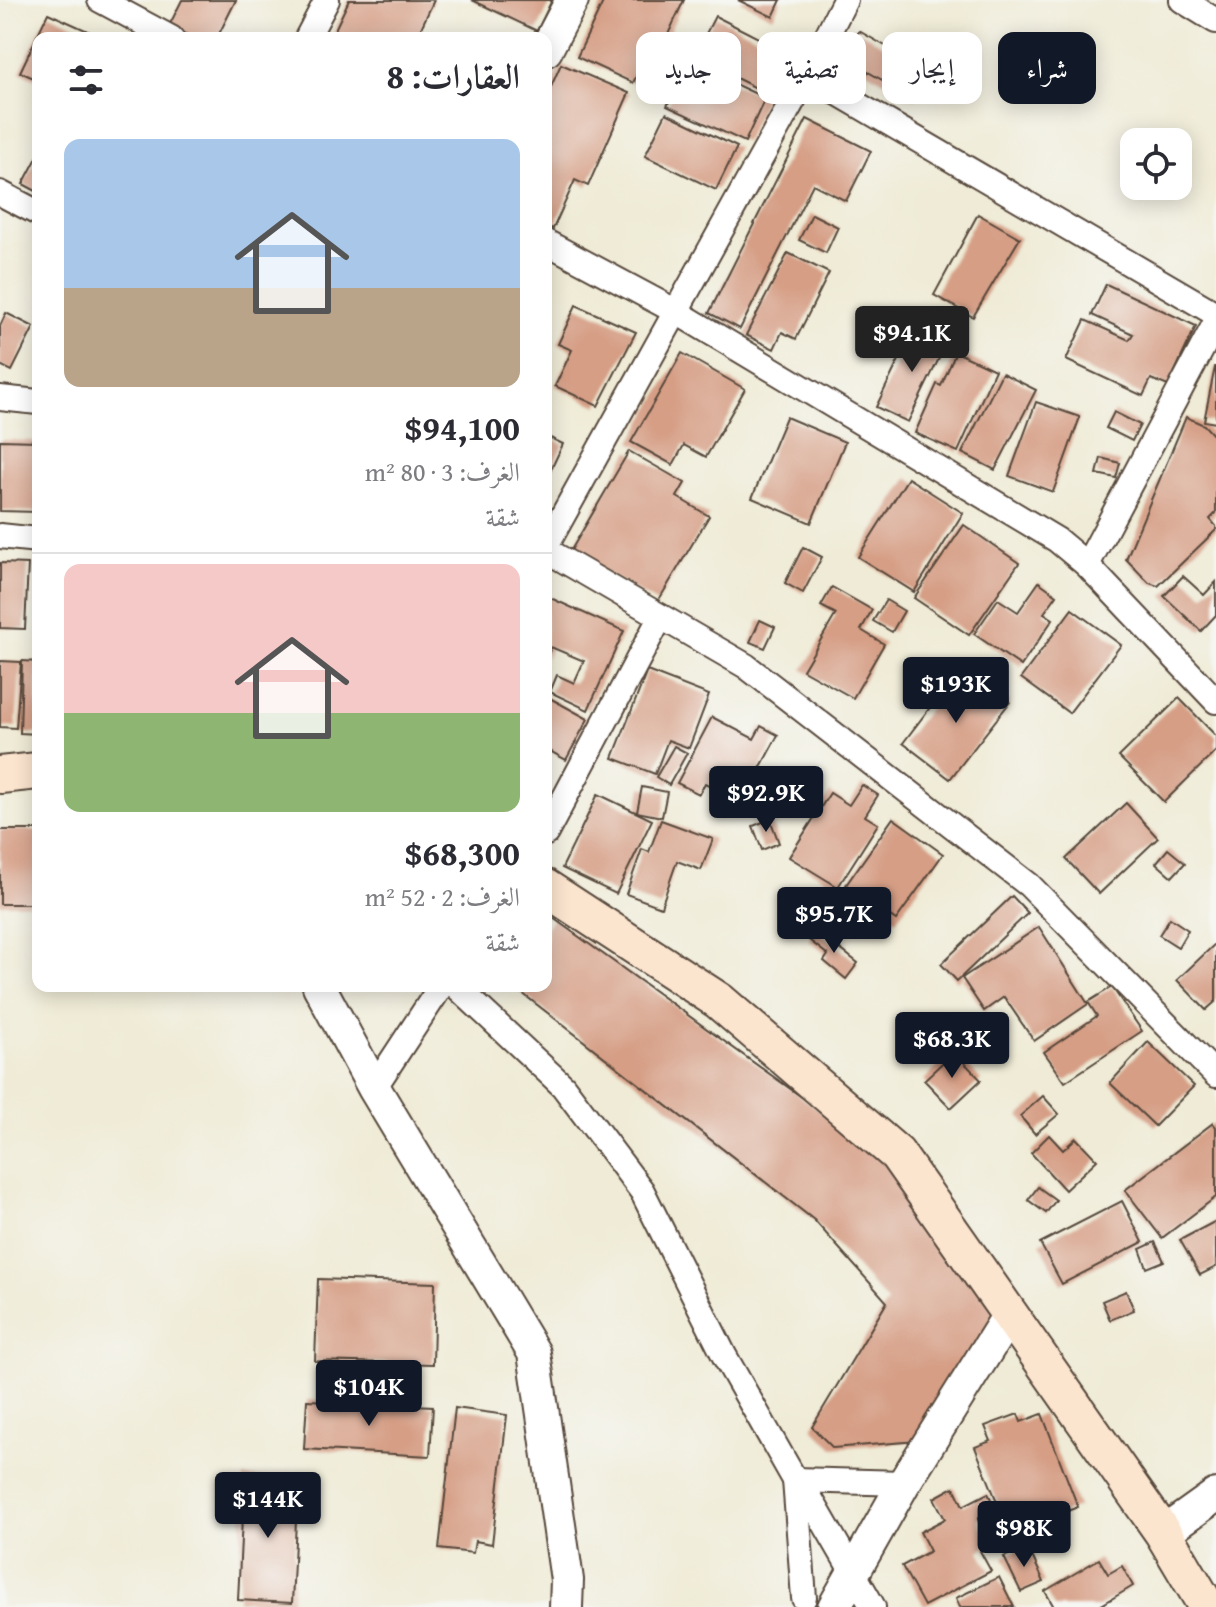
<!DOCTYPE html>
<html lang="ar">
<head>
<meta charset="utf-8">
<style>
  :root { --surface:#fff; --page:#f7f7f7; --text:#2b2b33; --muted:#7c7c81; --line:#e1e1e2; --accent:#111827 }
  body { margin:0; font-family:"Gentium Book Plus",Amiri,serif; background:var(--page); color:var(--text); direction:rtl; height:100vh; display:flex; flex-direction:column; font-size:30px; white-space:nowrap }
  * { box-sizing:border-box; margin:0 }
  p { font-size:26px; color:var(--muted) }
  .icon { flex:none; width:44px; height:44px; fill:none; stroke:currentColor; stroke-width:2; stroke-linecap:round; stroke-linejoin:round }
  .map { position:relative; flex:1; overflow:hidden; direction:ltr }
  .drawer { position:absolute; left:32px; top:32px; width:520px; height:960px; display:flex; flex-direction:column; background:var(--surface); border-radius:16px; box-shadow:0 4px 20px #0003; direction:rtl }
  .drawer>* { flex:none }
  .top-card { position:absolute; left:576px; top:32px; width:520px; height:72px; direction:rtl; display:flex; gap:16px }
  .controls { position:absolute; left:1120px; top:128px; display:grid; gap:16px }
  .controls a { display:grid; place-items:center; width:72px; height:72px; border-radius:16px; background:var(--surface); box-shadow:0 4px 20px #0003; font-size:40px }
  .price { position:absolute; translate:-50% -68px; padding:0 18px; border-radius:8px; background:var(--accent); color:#fff; font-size:26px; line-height:52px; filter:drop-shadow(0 2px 4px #0008) }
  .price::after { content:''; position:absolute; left:50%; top:48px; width:24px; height:18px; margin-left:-12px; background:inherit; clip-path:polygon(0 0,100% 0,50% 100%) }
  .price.active { background:#222; color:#fff }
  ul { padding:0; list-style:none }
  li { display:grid; align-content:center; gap:16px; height:424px; padding:0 32px }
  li+li { border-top:2px solid var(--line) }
  li span { display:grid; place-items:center; height:248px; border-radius:16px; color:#555 }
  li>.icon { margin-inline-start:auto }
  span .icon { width:144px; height:144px; fill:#fffc; stroke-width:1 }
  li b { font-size:34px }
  h2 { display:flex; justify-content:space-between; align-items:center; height:96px; padding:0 32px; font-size:34px }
  .pill { padding:0 28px; border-radius:16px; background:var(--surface); box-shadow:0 4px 20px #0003; font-size:28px; line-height:72px }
  .pill.active { background:var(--accent); color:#fff }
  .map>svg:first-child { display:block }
  .building { fill:#d69e85 }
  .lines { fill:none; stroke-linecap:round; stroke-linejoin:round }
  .minor-casing { stroke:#56473a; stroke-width:28 }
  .tertiary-casing { stroke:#56473a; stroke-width:36 }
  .secondary-casing { stroke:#56473a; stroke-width:40 }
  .minor { stroke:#fff; stroke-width:24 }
  .tertiary { stroke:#fff; stroke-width:32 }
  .secondary { stroke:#fce5cf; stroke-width:36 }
</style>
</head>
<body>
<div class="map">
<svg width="1216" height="1607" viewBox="0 0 1216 1607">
  <rect width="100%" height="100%" fill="#f6f6f2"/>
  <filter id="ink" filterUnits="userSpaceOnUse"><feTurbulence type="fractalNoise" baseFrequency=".0125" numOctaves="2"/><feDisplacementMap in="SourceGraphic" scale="16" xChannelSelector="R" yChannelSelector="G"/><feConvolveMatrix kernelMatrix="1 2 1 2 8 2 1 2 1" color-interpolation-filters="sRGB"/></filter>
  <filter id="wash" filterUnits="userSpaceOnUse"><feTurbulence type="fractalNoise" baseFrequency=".006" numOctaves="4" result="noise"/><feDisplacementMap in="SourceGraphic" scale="32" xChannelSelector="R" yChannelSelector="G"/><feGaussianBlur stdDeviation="1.8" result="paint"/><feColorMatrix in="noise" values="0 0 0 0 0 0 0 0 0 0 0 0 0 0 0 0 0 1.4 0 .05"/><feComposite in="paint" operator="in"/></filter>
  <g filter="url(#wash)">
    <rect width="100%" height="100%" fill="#efebd6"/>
    <g id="blocks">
      <g class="building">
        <path d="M 182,0 L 236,0 L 217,38 L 193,38 L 169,26 Z"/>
        <path d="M 349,0 L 434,0 L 417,37 L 412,35 L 410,38 L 331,38 Z"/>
        <path d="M 472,0 L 552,0 L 537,31 Z"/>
        <path d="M 604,0 L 684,0 L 665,41 L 655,37 L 633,83 L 577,57 Z"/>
        <path d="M 738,0 L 781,0 L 773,17 Z"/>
        <path d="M 48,13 L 90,32 L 87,38 L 38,38 L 38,80 L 20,72 Z"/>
        <path d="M 715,16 L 792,55 L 772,96 L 694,57 Z"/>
        <path d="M 859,31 L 931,72 L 915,99 L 844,58 Z"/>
        <path d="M 687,62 L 765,98 L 745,142 L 667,106 Z"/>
        <path d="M 561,64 L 629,93 L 588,186 L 575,180 L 553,229 L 546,226 L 546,98 Z"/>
        <path d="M 666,113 L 737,147 L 716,190 L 645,156 Z"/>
        <path d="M 807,119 L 871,151 L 846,201 L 813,184 L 740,329 L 709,313 Z"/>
        <path d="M 38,156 L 38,192 L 23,184 Z"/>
        <path d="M 812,214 L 838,227 L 826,253 L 799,240 Z"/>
        <path d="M 978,214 L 1020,238 L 973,317 L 934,295 Z"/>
        <path d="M 788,253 L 829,273 L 796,339 L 782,332 L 774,349 L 746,335 Z"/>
        <path d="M 1106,284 L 1196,326 L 1168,386 L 1151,379 L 1143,396 L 1066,360 L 1085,320 L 1129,340 L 1133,334 L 1092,315 Z"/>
        <path d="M 576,305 L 636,332 L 598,406 L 555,386 L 572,350 L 558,344 Z"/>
        <path d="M 6,313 L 34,327 L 12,371 L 0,365 L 0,326 Z"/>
        <path d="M 916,325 L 948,340 L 908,422 L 876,407 Z"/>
        <path d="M 956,352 L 995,370 L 958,452 L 915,433 L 937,384 L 941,386 Z"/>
        <path d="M 682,353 L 745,389 L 706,457 L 684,445 L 673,465 L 631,442 Z"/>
        <path d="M 1215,367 L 1216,367 L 1216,423 L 1204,421 Z"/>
        <path d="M 1002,373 L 1036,390 L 995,470 L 962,453 Z"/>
        <path d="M 1036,402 L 1080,417 L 1053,492 L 1009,476 Z"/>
        <path d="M 1114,412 L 1140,425 L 1132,441 L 1106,428 Z"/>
        <path d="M 786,417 L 845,442 L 811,523 L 752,498 Z"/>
        <path d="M 1186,417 L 1204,425 L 1216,438 L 1216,513 L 1210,519 L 1216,526 L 1216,530 L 1158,586 L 1149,583 L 1126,559 Z"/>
        <path d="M 546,436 L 563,444 L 546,480 Z"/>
        <path d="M 0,440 L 38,441 L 38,512 L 0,511 Z"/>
        <path d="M 629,451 L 685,483 L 677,497 L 709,516 L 657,603 L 570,552 Z"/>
        <path d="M 1101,458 L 1120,463 L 1116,478 L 1097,474 Z"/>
        <path d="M 908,478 L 963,513 L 914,592 L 858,557 Z"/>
        <path d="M 964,525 L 1019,563 L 969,635 L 914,598 Z"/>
        <path d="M 803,547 L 822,557 L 803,593 L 785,583 Z"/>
        <path d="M 0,563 L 28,564 L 25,629 L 0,628 Z"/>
        <path d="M 1183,576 L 1204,595 L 1216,582 L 1216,615 L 1201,631 L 1164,596 Z"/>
        <path d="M 1039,582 L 1057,595 L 1044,613 L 1053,619 L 1021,666 L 974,634 L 998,599 L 1018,612 Z"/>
        <path d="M 832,587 L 872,610 L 861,630 L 884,644 L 853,698 L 803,670 L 836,614 L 821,606 Z"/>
        <path d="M 546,596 L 624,631 L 588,710 L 550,692 L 557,675 L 574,683 L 584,661 L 551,647 L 546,659 Z"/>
        <path d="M 886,600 L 904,611 L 892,632 L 873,621 Z"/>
        <path d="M 1072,609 L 1121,645 L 1069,713 L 1021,678 Z"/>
        <path d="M 760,620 L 775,627 L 765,648 L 750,642 Z"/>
        <path d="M 0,661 L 21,662 L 16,728 L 0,727 Z"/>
        <path d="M 22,661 L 38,662 L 38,734 L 20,733 Z"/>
        <path d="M 647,671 L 709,695 L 689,748 L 668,740 L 655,774 L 613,758 Z"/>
        <path d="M 954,676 L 975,692 L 983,681 L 1010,702 L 950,779 L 903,743 Z"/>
        <path d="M 546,696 L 588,719 L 566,760 L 546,749 Z"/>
        <path d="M 1179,698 L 1216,736 L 1216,751 L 1164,802 L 1119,757 Z"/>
        <path d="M 712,717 L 754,739 L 761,726 L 778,735 L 742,802 L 705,783 L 699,794 L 677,783 Z"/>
        <path d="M 674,746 L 687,753 L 669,785 L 656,777 Z"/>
        <path d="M 862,785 L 878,795 L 865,816 L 878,824 L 838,887 L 789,857 L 830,793 L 849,805 Z"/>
        <path d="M 642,787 L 667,792 L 662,817 L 637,812 Z"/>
        <path d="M 598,794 L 652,820 L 616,894 L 562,868 Z"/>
        <path d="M 1126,803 L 1158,838 L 1099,894 L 1066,859 Z"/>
        <path d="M 893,818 L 943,854 L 896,920 L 846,885 Z"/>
        <path d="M 770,819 L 779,843 L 762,850 L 753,826 Z"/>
        <path d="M 661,820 L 713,839 L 701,870 L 677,861 L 661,907 L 626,894 L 642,849 L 649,852 Z"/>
        <rect x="0" y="830" width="38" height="74"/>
        <path d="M 1168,849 L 1185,863 L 1172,877 L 1156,863 Z"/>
        <path d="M 1012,896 L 1028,913 L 957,981 L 941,964 Z"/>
        <path d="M 553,918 L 903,1170 L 1005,1304 L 917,1441 L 833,1448 L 812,1427 L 887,1302 L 814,1220 L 513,986 L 546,986 L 546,928 Z"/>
        <path d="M 1170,918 L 1188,930 L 1178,947 L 1159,935 Z"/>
        <path d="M 1039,927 L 1088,1004 L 1034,1041 L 1004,997 L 984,1011 L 962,978 Z"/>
        <path d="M 816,930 L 858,963 L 846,979 L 824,961 L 828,955 L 809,940 Z"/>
        <path d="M 1216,943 L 1216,1001 L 1206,1010 L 1177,980 Z"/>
        <path d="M 1112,987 L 1142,1031 L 1065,1082 L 1044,1052 L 1097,1016 L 1088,1002 Z"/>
        <path d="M 1148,1042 L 1194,1086 L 1155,1126 L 1110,1083 Z"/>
        <path d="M 954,1052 L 981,1080 L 951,1108 L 924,1080 Z"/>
        <path d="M 1043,1096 L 1059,1114 L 1035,1134 L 1020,1116 Z"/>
        <path d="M 1213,1123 L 1216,1127 L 1216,1197 L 1162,1238 L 1125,1190 Z"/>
        <path d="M 1049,1135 L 1063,1150 L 1076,1138 L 1097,1160 L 1065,1190 L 1031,1153 Z"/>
        <path d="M 1038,1187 L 1056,1200 L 1046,1213 L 1028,1200 Z"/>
        <path d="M 1122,1201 L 1143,1242 L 1062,1284 L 1040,1243 Z"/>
        <path d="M 1216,1221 L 1216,1267 L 1200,1275 L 1180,1240 Z"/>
        <path d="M 1155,1242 L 1164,1261 L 1147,1268 L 1140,1249 Z"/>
        <path d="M 318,1279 L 435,1283 L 433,1364 L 315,1361 Z"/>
        <path d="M 1126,1291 L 1134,1310 L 1110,1320 L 1102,1301 Z"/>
        <path d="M 307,1400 L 433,1406 L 430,1456 L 304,1449 Z"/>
        <path d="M 455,1408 L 507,1415 L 492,1544 L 475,1541 L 473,1553 L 439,1549 Z"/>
        <path d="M 1018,1414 L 1021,1422 L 1042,1414 L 1078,1507 L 1010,1534 L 975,1447 L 991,1441 L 985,1426 Z"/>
        <path d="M 244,1477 L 298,1479 L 292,1603 L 238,1600 Z"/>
        <path d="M 954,1487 L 963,1506 L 988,1493 L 996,1510 L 978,1519 L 991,1545 L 980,1551 L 991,1571 L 924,1606 L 902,1566 L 930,1551 L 920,1532 L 945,1519 L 934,1498 Z"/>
        <path d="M 1027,1545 L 1044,1582 L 1021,1592 L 1004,1557 Z"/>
        <path d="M 1099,1559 L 1108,1574 L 1122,1566 L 1133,1586 L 1098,1607 L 1054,1607 L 1045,1591 Z"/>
        <path d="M 999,1577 L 1014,1607 L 960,1607 L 956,1598 Z"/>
      </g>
    </g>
  </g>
  <g filter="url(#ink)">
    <use href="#blocks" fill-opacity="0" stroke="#56473a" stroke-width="2"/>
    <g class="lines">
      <g class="minor-casing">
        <g id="minor">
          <path d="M 100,0 L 171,38"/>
          <path d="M 1182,0 L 1216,21"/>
          <path d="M 307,38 L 327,0"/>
          <path d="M 807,75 L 1216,314"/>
          <path d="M 0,193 L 38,213"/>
          <path d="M 546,242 L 675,311 L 1057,540 L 1087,565 L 1216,701"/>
          <path d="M 0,398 L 38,402"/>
          <path d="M 0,536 L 38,540"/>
          <path d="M 546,546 L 807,75 L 845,0"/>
          <path d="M 546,550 L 746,666 L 1029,885 L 1216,1075"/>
          <path d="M 1087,565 L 1216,322"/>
          <path d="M 546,833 L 660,618"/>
          <path d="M 456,986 L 563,1086 L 642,1191 L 725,1357 L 795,1480 L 806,1491 L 873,1607"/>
          <path d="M 374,1088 L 441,986"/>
          <path d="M 804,1598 L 795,1480 L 904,1483"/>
        </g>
      </g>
      <g class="tertiary-casing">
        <g id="tertiary">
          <path d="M 546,50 L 572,0"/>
          <path d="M 319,986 L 374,1088 L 534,1353 L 567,1580 L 566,1607"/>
          <path d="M 1163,1533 L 1216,1495"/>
          <path d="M 834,1607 L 904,1483 L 1009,1315"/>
        </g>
      </g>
      <g class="secondary-casing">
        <g id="secondary">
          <path d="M 0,775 L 38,771"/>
          <path d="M 546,888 L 719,1001 L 897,1154 L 1163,1533 L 1207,1607"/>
        </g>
      </g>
      <use href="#minor" class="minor"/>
      <use href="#tertiary" class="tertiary"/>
      <use href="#secondary" class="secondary"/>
    </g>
  </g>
</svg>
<div class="controls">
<a><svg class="icon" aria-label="locate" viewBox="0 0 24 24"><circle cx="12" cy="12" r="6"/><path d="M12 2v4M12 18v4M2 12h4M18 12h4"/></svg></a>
</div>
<b class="price active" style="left:912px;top:374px">$94.1K</b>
<b class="price" style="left:956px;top:725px">$193K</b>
<b class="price" style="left:766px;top:834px">$92.9K</b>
<b class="price" style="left:834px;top:955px">$95.7K</b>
<b class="price" style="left:952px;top:1080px">$68.3K</b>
<b class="price" style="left:369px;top:1428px">$104K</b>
<b class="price" style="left:268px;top:1540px">$144K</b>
<b class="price" style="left:1024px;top:1569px">$98K</b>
<div class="top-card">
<a class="pill active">شراء</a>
<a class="pill">إيجار</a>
<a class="pill">تصفية</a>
<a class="pill">جديد</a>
</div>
<section class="drawer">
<h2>العقارات: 8<svg class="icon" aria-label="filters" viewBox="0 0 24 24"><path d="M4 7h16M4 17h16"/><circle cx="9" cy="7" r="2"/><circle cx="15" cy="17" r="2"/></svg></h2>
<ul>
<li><span style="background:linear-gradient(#a9c7e8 60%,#b9a48a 0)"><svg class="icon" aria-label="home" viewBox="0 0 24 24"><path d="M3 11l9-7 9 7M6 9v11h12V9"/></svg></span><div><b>$94,100</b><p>الغرف: 3 · 80 m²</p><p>شقة</p></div></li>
<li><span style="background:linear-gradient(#f6c9c9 60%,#8fb573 0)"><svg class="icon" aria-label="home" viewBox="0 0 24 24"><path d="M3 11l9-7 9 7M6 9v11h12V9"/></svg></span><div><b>$68,300</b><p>الغرف: 2 · 52 m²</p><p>شقة</p></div></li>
</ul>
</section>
</div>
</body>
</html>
